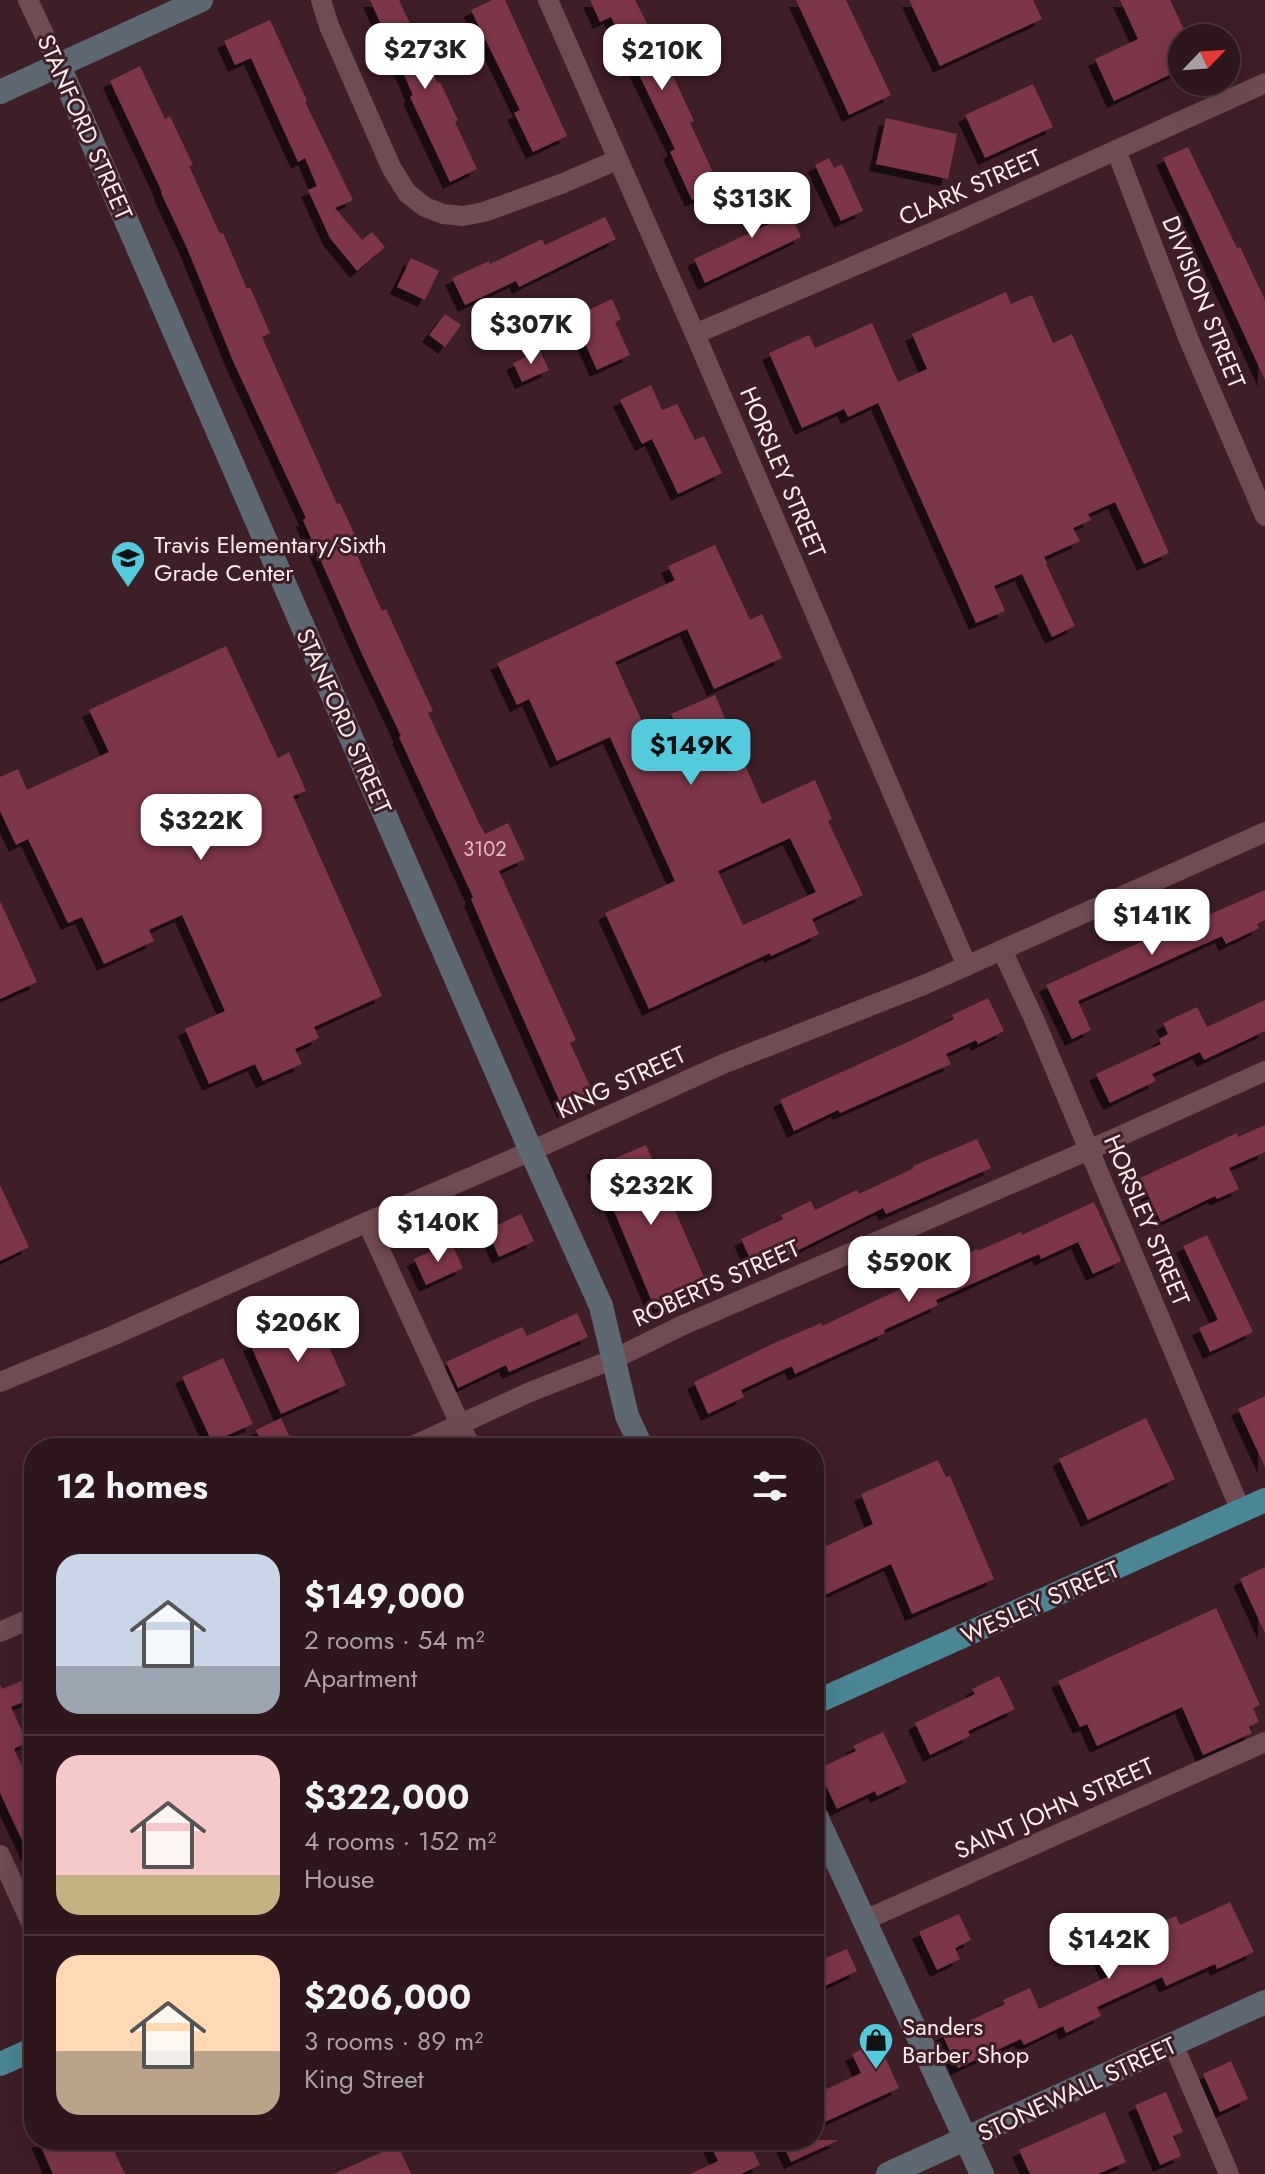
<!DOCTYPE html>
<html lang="en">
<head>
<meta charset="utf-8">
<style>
  :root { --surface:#2e161d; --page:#3a232a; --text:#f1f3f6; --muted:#a79fa4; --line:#49353b; --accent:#53cbdc }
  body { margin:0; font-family:Jost,sans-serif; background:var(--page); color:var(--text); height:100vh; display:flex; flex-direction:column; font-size:30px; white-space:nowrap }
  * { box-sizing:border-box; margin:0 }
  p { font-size:26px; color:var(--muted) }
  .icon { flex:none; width:44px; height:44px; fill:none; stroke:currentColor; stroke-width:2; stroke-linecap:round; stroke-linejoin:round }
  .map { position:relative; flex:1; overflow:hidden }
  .side { position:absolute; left:24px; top:1438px; width:800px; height:712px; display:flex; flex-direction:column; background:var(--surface); border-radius:32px; box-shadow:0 8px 32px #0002,0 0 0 2px var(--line) }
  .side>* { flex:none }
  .needle { width:52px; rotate:65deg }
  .tools { position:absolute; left:1168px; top:24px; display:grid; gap:16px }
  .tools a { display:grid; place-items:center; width:72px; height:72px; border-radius:50%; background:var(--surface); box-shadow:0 8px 32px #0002,0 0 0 2px var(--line); font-size:40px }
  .price { position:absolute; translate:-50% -68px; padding:0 18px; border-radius:16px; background:#fff; color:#222; font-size:26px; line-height:52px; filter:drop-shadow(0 2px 4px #0008) }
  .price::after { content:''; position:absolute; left:50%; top:48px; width:24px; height:18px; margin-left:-12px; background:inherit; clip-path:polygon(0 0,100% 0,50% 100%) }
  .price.active { background:var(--accent); color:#111 }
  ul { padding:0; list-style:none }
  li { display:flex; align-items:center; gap:24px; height:200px; padding:0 32px }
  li+li { border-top:2px solid var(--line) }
  li span { display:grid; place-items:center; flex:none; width:224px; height:160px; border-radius:24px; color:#555 }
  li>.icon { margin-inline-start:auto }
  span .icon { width:96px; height:96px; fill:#fffc; stroke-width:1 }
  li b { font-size:34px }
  h2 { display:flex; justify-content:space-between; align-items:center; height:96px; padding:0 32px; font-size:34px }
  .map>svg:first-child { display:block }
  .building { fill:#7d3449; fill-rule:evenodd; filter:url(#shadow) }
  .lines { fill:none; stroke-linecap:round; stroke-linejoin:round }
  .street { stroke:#6f4b53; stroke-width:20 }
  .secondary { stroke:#5d6873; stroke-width:24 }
  .primary { stroke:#4a8693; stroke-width:24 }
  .labels { text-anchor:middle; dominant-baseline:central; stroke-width:6; stroke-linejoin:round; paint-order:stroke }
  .number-label { font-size:20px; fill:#ddbdc5 }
  .street-label { font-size:24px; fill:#fdebee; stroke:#3e1e27 }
  .poi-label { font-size:24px; fill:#fdebee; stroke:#3e1e27; text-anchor:start }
</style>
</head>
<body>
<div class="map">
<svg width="1265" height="2174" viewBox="0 0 1265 2174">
  <defs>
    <filter id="shadow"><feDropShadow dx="-7" dy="7" stdDeviation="0" flood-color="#0009"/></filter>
  </defs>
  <rect width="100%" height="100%" fill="#3e1e27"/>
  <g class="building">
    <path d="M 370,0 L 399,0 L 438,84 L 440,82 L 458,120 L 455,122 L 477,169 L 450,182 L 410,97 L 413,95 Z"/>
    <path d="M 492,0 L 505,0 L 567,136 L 533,152 L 514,113 L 520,110 L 471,10 Z"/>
    <path d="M 590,0 L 635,0 L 661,51 L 669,47 L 675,62 L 668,65 L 694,121 L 690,123 L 720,187 L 692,200 L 670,152 L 675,149 L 611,17 L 600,22 Z"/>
    <path d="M 796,0 L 846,0 L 891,95 L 849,115 Z"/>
    <path d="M 909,0 L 1033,0 L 1042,19 L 940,66 Z"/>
    <path d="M 1120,0 L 1170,0 L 1188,38 L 1182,38 L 1182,69 L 1114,101 L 1095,59 L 1138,39 Z"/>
    <path d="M 270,20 L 307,101 L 305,102 L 353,200 L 335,208 L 362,240 L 372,232 L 385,247 L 357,271 L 330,238 L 308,190 L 317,186 L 305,158 L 298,162 L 251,58 L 235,65 L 224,41 Z"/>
    <path d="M 140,66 L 165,119 L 170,116 L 193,165 L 189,166 L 220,234 L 223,233 L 247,289 L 250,287 L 270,333 L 262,337 L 337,504 L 340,503 L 362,550 L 356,553 L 382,611 L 386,609 L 407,655 L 433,711 L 428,713 L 479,823 L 485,834 L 508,823 L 525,859 L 499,871 L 576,1040 L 570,1043 L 595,1097 L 564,1111 L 494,953 L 471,899 L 473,897 L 399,737 L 401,736 L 362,654 L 303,520 L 306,518 L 233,361 L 187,248 L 161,193 L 162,192 L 110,81 Z"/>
    <path d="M 1033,84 L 1053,127 L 985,158 L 965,115 Z"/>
    <path d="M 886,118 L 957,134 L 948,179 L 876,164 Z"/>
    <path d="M 1188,147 L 1237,248 L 1240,247 L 1265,300 L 1265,380 L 1163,158 Z"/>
    <path d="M 829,158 L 834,168 L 842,164 L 863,211 L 841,221 L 815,165 Z"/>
    <path d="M 778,188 L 801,237 L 705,283 L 694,259 L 769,224 L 756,198 Z"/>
    <path d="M 605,217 L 616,239 L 519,287 L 516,281 L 465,305 L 452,278 L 489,261 L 490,264 L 542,239 L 545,245 Z"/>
    <path d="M 411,258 L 439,271 L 425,300 L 397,287 Z"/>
    <path d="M 1006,292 L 1011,304 L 1032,295 L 1053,343 L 1072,334 L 1169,553 L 1144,564 L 1115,502 L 1088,514 L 1091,520 L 1073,528 L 1080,541 L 1044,557 L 1047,563 L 1046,564 L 1075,626 L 1052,637 L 1022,574 L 994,586 L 1005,611 L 976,623 L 878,403 L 848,417 L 844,409 L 802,428 L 769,353 L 809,335 L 815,348 L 872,323 L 898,382 L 927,369 L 912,334 Z"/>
    <path d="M 612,299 L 621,319 L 615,322 L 630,355 L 597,370 L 573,317 Z"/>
    <path d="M 445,314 L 461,325 L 445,347 L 429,335 Z"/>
    <path d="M 540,351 L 549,370 L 522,382 L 513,363 Z"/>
    <path d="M 651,385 L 662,410 L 677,404 L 695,440 L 704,436 L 722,473 L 678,494 L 652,439 L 642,444 L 620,400 Z"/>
    <path d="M 715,545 L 750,620 L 762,614 L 782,658 L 714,689 L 687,629 L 615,662 L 651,741 L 678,729 L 671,714 L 715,695 L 762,804 L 815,780 L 832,819 L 828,821 L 863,895 L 812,919 L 819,934 L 771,956 L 770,953 L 649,1009 L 605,913 L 675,881 L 610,737 L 557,761 L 529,699 L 517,705 L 497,663 L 675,580 L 668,566 ZM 790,838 L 816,892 L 743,925 L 718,871 Z"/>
    <path d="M 226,646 L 278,758 L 289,752 L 306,791 L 293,796 L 382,996 L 314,1027 L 319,1038 L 295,1049 L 302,1064 L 263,1081 L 255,1064 L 209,1084 L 185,1029 L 225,1011 L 182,915 L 149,930 L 154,941 L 104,964 L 82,917 L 68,923 L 28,839 L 16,845 L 0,811 L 0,777 L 18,769 L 27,790 L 109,752 L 89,710 Z"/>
    <path d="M 1265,890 L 1265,920 L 1257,924 L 1259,928 L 1226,944 L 1222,936 L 1078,1001 L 1091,1030 L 1072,1039 L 1046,985 L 1196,917 L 1197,920 Z"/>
    <path d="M 0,901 L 37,982 L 0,999 Z"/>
    <path d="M 988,998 L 1004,1031 L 978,1044 L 976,1040 L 946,1054 L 951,1064 L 840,1113 L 838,1110 L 794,1131 L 780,1100 L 910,1041 L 954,1019 L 952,1015 Z"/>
    <path d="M 1265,1000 L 1265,1031 L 1204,1060 L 1200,1052 L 1152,1074 L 1156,1081 L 1110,1103 L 1096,1074 L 1161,1044 L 1159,1039 L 1168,1034 L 1163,1023 L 1197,1007 L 1207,1027 Z"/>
    <path d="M 1265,1125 L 1265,1152 L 1229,1168 L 1239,1189 L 1217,1199 L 1215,1196 L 1161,1222 L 1140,1178 L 1237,1133 L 1238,1137 Z"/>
    <path d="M 977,1139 L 991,1168 L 886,1214 L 883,1208 L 756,1271 L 741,1239 L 783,1219 L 781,1215 L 811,1201 L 815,1210 L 857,1190 L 859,1194 L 914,1168 L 913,1166 Z"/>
    <path d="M 646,1145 L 708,1286 L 655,1309 L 604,1187 L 602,1188 L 593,1168 Z"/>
    <path d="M 0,1185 L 29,1247 L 0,1261 Z"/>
    <path d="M 1094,1202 L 1121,1261 L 1093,1274 L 1078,1242 L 1041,1259 L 1039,1254 L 936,1300 L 938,1305 L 884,1330 L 885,1333 L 845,1351 L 795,1374 L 792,1366 L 741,1390 L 744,1397 L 708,1414 L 694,1382 L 770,1345 L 821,1323 L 822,1326 L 943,1269 L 942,1266 L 977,1249 L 978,1251 L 1021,1232 L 1022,1235 Z"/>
    <path d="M 521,1214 L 534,1241 L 499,1257 L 487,1230 Z"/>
    <path d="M 1207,1235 L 1253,1332 L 1210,1352 L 1199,1328 L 1218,1320 L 1183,1246 Z"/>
    <path d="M 451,1242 L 463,1268 L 426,1285 L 414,1259 Z"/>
    <path d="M 577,1313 L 588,1337 L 509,1372 L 506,1365 L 458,1388 L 446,1362 L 522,1327 L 527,1336 Z"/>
    <path d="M 315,1315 L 346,1385 L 281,1414 L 250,1344 Z"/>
    <path d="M 223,1358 L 253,1424 L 212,1442 L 182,1377 Z"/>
    <path d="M 1265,1396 L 1265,1467 L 1238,1409 Z"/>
    <path d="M 281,1418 L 295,1448 L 264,1448 L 256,1430 Z"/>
    <path d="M 1146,1418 L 1175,1479 L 1088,1520 L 1059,1459 Z"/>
    <path d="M 938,1460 L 946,1477 L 950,1476 L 994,1579 L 912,1614 L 891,1564 L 814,1600 L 814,1552 L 873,1524 L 861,1494 Z"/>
    <path d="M 1265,1567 L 1265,1633 L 1240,1579 Z"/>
    <path d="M 1216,1608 L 1260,1705 L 1253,1708 L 1259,1722 L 1249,1727 L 1252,1733 L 1203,1755 L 1182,1707 L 1097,1746 L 1087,1724 L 1080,1727 L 1058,1681 Z"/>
    <path d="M 34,1676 L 34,1698 L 11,1707 L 27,1742 L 14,1749 L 34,1792 L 34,1866 L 0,1793 L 0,1684 L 2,1689 Z"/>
    <path d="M 999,1676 L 1015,1709 L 968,1731 L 970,1736 L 930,1755 L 915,1723 L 975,1694 L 972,1689 Z"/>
    <path d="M 883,1732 L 907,1782 L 877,1796 L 875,1791 L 837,1809 L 818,1769 L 856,1751 L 853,1746 Z"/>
    <path d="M 1230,1902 L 1254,1952 L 1217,1969 L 1215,1964 L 1166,1986 L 1162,1977 L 1097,2007 L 1101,2016 L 1066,2033 L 1063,2026 L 1024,2045 L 1021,2039 L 958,2068 L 942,2034 L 1005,2004 L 1003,2000 L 1030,1988 L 1039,2009 L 1109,1976 L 1093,1943 L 1121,1930 L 1125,1938 L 1176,1916 L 1180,1925 Z"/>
    <path d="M 959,1914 L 971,1940 L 955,1948 L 960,1959 L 937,1970 L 919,1932 Z"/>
    <path d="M 847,1949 L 857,1971 L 814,1991 L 814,1963 Z"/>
    <path d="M 878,2042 L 899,2088 L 814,2127 L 814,2061 L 827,2089 L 861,2073 L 852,2054 Z"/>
    <path d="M 1231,2061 L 1248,2099 L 1220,2112 L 1203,2074 Z"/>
    <path d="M 1166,2092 L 1183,2132 L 1173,2136 L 1181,2156 L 1160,2165 L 1135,2105 Z"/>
    <path d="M 1105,2112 L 1126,2162 L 1098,2174 L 1030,2174 L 1019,2150 Z"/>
    <path d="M 38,2140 L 109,2140 L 125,2174 L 53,2174 Z"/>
    <path d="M 708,2140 L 748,2140 L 760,2165 L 741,2174 L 690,2174 L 718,2161 Z"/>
    <path d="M 781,2140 L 839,2140 L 791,2162 Z"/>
    <path d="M 398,2145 L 411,2174 L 333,2174 Z"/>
  </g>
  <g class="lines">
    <g class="street">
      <path d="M 28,0 L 59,66"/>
      <path d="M 321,0 L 329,26 L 391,167 L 407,193 L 425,207 L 443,214 L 463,216 L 484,212 L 561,184 L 617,160"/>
      <path d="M 548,0 L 695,334 L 967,966"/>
      <path d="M 1116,150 L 1189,340 L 1265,516"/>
      <path d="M 695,334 L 959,221 L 1265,83"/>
      <path d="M 1002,950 L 1034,1019 L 1241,1511"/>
      <path d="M 367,1222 L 471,1448"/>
      <path d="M 0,1382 L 112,1336 L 367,1222 L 531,1151 L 723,1064 L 926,984 L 1265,832"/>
      <path d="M 408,1448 L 530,1392 L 614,1359 L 681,1326 L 1089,1150 L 1265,1071"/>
      <path d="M 0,1632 L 34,1617"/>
      <path d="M 0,1855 L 34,1929"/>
      <path d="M 865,1920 L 1265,1742"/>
      <path d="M 1173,2044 L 1229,2174"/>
    </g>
    <g class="secondary">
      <path d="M 59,66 L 531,1151 L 601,1306 L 627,1416 L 642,1448"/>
      <path d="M 0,92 L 201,0"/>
      <path d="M 814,1812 L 982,2174"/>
      <path d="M 888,2174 L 1265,2002"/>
    </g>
    <g class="primary">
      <path d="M 814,1703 L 1265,1500"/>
      <path d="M 0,2064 L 34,2049"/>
    </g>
  </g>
  <defs>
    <g id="school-pin" transform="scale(1.8)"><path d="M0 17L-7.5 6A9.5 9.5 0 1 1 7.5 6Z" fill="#53cbdc" stroke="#3e1e27"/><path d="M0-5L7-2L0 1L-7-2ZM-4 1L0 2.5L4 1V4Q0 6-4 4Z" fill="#111"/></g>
    <g id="shop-pin" transform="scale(1.8)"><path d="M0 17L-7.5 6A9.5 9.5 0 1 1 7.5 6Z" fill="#53cbdc" stroke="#3e1e27"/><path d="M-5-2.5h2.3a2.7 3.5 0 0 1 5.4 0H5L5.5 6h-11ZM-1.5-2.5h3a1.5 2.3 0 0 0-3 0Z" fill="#111"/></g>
  </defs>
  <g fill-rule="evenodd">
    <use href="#school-pin" x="128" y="558"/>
    <use href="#shop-pin" x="876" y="2040"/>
  </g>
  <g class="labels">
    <g class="number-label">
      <text x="485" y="849">3102</text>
    </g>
    <g class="street-label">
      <text transform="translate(85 127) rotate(66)">STANFORD STREET</text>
      <text transform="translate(970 187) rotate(-24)">CLARK STREET</text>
      <text transform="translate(1204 302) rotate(68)">DIVISION STREET</text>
      <text transform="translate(783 472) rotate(67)">HORSLEY STREET</text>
      <text transform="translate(344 721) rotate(66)">STANFORD STREET</text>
      <text transform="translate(621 1082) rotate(-25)">KING STREET</text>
      <text transform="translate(1147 1220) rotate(67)">HORSLEY STREET</text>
      <text transform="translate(716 1283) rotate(-24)">ROBERTS STREET</text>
      <text transform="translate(1040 1602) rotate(-24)">WESLEY STREET</text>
      <text transform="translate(1054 1808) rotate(-24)">SAINT JOHN STREET</text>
      <text transform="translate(1077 2089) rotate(-25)">STONEWALL STREET</text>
    </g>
    <g class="poi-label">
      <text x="154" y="544">Travis Elementary/Sixth<tspan x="154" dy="28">Grade Center</tspan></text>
      <text x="902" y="2026">Sanders<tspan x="902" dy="28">Barber Shop</tspan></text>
    </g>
  </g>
</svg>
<div class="tools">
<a><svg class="needle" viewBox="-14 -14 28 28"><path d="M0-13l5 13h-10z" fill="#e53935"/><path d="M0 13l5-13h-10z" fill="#a79fa4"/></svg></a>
</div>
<b class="price" style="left:425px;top:91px">$273K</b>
<b class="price" style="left:662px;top:92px">$210K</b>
<b class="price" style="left:752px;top:240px">$313K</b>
<b class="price" style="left:531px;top:366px">$307K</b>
<b class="price active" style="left:691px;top:787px">$149K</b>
<b class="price" style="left:201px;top:862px">$322K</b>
<b class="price" style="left:1152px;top:957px">$141K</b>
<b class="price" style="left:651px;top:1227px">$232K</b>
<b class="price" style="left:438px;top:1264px">$140K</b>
<b class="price" style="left:909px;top:1304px">$590K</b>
<b class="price" style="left:298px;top:1364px">$206K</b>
<b class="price" style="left:1109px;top:1981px">$142K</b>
<section class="side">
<h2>12 homes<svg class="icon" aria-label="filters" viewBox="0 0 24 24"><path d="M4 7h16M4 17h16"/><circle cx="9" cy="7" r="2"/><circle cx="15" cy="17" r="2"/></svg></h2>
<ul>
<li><span style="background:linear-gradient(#c9d6e8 70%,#9aa5b1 0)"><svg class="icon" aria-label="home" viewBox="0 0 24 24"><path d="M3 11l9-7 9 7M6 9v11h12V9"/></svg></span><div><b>$149,000</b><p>2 rooms · 54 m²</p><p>Apartment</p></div></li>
<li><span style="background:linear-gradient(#f6c9c9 75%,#c2b280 0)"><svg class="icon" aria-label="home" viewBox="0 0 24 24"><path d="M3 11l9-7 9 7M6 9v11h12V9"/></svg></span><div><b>$322,000</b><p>4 rooms · 152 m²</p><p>House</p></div></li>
<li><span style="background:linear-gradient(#ffd9b3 60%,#b9a48a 0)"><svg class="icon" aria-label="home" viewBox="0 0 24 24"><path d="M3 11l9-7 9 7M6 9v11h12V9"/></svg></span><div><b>$206,000</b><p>3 rooms · 89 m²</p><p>King Street</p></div></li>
</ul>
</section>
</div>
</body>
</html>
